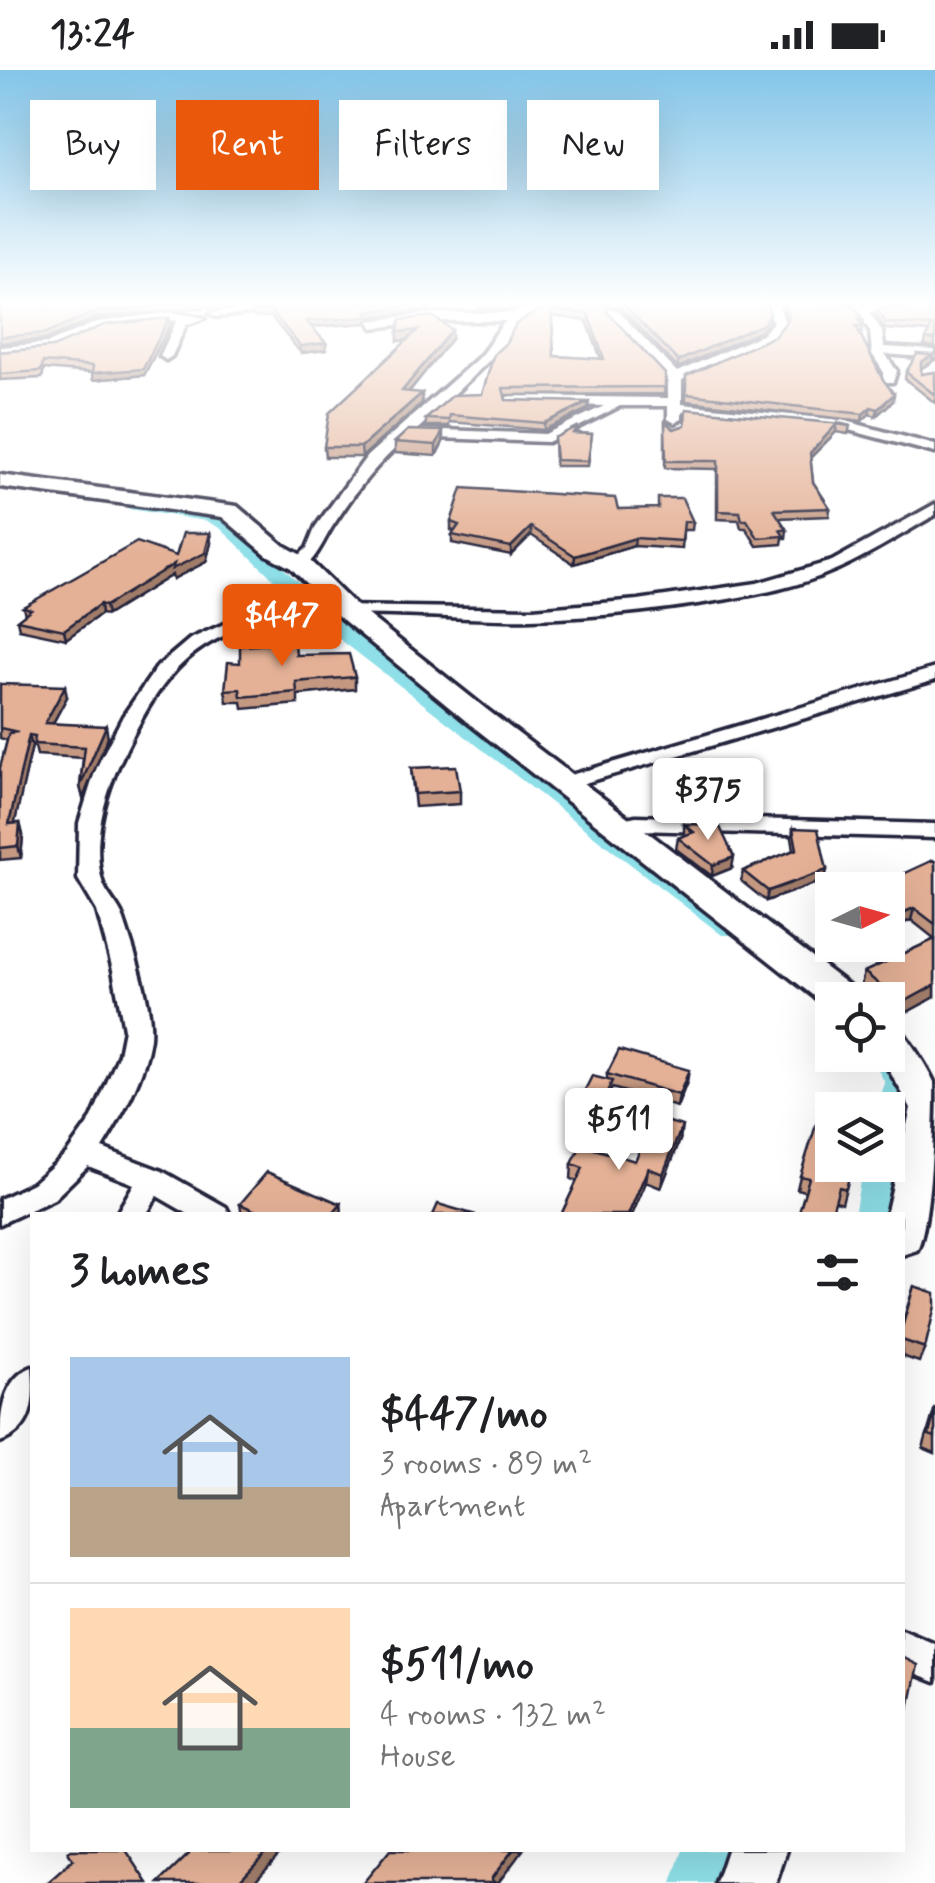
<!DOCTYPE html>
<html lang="en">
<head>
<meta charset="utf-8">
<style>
  :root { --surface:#fff; --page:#f2f2f2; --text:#202124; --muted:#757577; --line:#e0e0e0; --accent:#ea580c }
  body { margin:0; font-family:Mynerve,sans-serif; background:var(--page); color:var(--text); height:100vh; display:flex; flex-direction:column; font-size:38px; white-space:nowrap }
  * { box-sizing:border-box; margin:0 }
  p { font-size:32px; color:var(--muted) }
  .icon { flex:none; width:55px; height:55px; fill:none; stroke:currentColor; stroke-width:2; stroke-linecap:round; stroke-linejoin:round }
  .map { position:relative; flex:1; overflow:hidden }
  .side { position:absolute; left:30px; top:1142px; width:875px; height:640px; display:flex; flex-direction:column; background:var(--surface); border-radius:0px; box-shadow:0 10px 40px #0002 }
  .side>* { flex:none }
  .top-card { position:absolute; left:30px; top:30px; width:875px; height:90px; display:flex; gap:20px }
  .needle { width:65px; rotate:85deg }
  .controls { position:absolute; left:815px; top:802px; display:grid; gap:20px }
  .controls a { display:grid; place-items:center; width:90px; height:90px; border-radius:0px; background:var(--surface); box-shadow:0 10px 40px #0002; font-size:50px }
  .price { position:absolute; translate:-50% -85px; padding:0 22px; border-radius:10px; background:#fff; color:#222; font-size:32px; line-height:65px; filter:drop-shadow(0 2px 5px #0008) }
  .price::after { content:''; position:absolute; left:50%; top:60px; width:30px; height:22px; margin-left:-15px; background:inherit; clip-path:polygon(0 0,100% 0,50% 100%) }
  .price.active { background:var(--accent); color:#fff }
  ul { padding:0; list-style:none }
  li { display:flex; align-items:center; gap:30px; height:250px; padding:0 40px }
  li+li { border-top:2px solid var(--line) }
  li span { display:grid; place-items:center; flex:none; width:280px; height:200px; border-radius:0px; color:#555 }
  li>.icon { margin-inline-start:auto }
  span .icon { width:120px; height:120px; fill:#fffc; stroke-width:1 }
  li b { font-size:42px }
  h2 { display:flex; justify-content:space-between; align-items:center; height:120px; padding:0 40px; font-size:42px }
  .tag { padding:0 35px; border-radius:0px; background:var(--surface); box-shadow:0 10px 40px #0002; font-size:35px; line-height:90px }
  .tag.active { background:var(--accent); color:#fff }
  .status { display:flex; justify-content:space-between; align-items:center; height:70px; padding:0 50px; background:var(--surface); direction:ltr }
  .status svg { height:28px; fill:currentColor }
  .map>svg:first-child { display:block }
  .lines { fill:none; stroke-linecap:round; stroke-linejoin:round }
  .canal { fill:#8edfe8; fill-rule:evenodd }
  .street-casing { stroke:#22223b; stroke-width:7 }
  .secondary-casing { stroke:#22223b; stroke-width:7 }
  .street { fill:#fff; fill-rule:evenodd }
  .secondary { fill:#fff; fill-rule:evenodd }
  .wall { fill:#c49881; stroke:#22223b; stroke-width:2.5; fill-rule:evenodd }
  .shaded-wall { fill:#a07c69; stroke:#22223b; stroke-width:2.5 }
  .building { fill:#e4b196; stroke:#22223b; stroke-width:2.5; fill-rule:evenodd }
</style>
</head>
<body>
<div class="status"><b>13:24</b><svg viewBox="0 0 49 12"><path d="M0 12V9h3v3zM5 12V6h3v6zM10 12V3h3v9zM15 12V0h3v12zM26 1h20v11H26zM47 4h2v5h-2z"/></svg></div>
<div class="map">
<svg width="935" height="1813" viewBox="0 0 935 1813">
  <rect width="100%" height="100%" fill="#fff"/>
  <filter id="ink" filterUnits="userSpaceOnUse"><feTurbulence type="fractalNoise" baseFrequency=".01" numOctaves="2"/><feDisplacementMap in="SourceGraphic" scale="20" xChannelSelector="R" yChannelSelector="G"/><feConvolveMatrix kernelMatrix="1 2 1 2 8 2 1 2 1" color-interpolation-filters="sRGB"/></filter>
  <g filter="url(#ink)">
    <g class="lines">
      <g class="canal">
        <path d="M 135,430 L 211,441 L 232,450 L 338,549 L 740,853 L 744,859 L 740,865 L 722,865 L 324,557 L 220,458 L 206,451 L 129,439 L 126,435 Z"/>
        <path d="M 888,975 L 895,978 L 914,1013 L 899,1061 L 888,1064 L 888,1040 L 876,1040 L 885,1013 L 870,985 L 888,985 Z"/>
        <path d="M 888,1086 L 895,1095 L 886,1145 L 854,1145 L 863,1095 L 888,1095 Z"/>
        <path d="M 683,1780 L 729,1780 L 720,1813 L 672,1813 Z"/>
      </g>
      <g class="street-casing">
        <g id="street">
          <path d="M 302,232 L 350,232 L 216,247 L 210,243 Z"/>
          <path d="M 539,232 L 557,232 C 534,246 513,246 504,276 L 418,359 L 545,364 L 604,336 L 506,333 L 506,327 L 511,326 L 668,328 L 668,309 L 609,246 L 609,240 L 617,240 L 677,302 L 763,264 L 773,252 L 767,236 L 771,232 L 784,232 L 779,237 L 785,252 L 771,270 L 682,310 L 682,334 L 842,350 L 935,375 L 935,383 L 841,358 L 682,342 L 682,349 L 675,353 L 668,349 L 668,336 L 620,336 L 548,372 L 408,367 C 378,392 357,419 336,451 C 324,468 321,482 305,497 L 293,497 L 291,493 L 307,478 L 316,456 L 367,386 L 477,289 C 490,276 494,263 506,251 L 432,251 L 373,258 L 369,251 L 432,243 L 512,243 Z"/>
          <path d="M 837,232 L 862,235 L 935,232 L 935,237 L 869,242 L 882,261 L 884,277 L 935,280 L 935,288 L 885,284 L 897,301 L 893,312 L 883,312 L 883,301 L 872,284 L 870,261 L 857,241 Z"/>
          <path d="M 171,242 L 205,248 L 186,255 L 172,286 L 166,290 L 160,286 L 177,250 L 104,258 L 54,280 L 0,285 L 0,277 L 48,273 L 97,252 Z"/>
          <path d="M 935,434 L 935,445 C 871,482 832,510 756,524 C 683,538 606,547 531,549 C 437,552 283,525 203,577 C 175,595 155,624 140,652 C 115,697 88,758 102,811 C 106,825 119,835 124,850 C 134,881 153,936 150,968 C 145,1006 122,1046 102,1078 L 162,1101 L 226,1137 L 230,1145 L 190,1145 L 157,1126 L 146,1145 L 116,1145 L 134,1114 L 88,1096 L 54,1129 L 0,1154 L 0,1129 L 33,1113 L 67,1083 L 92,1048 L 119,984 L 124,959 L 113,900 L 97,841 L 78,809 L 79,753 L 96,698 L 123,646 L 157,597 L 190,569 L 231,551 L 285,540 L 337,536 L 533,539 L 638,530 L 757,513 L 832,491 Z"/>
          <path d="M 935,598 L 935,610 L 571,717 L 564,719 L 553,713 L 557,709 Z"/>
          <path d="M 636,746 L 935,754 L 935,768 L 636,760 L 620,763 L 609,756 L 612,751 Z"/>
          <path d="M 32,1297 C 34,1330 35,1359 0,1372 C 0,1345 2,1309 32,1297 Z"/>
          <path d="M 902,1560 L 935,1574 L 935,1612 L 902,1599 Z"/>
        </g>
      </g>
      <g class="secondary-casing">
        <g id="secondary">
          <path d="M 0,405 L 237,436 L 283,475 L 307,488 L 355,535 L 486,639 L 856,921 L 861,930 L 832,930 L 830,939 L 466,651 L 337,545 L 291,498 L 267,485 L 222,447 L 0,417 Z"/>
          <path d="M 888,955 L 901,959 C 912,975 926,994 934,1012 C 935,1038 931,1153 917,1180 L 902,1185 L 902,1145 L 886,1145 L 911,1038 L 880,985 L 888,985 Z"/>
          <path d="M 727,1780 L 787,1780 L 776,1813 L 716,1813 Z"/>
        </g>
      </g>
      <use href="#street" class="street"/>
      <use href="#secondary" class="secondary"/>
    </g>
    <g class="wall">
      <path d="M 474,232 L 529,232 L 511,239 L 478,239 Z"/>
      <path d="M 552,232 L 766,232 L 770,245 L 769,251 L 761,261 L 678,298 L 620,237 L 607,237 L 607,242 L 665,304 L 664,324 L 505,325 L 506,330 L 588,339 L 544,360 L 450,352 L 449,356 L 426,356 L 426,349 L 482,324 ZM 552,246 L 587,251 L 601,289 L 554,286 Z"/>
      <path d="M 784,232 L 863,250 L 862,262 L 859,262 L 893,331 L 876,346 L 869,344 L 862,351 L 686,331 L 686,306 L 775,266 L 787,251 L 783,238 Z"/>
      <path d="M 429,233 L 430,240 L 369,247 L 366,253 L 312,257 L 326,273 L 326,280 L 301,283 L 271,247 L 254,247 L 253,240 Z"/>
      <path d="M 935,235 L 935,277 L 924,276 L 929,262 L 885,259 L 876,245 L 877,239 Z"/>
      <path d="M 169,248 L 170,255 L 144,305 L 93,310 L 92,303 L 44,299 L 42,308 L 0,310 L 0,282 L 53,277 Z"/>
      <path d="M 398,262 L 452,268 L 409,322 L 422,333 L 362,387 L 325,387 L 324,377 L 407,270 L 398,271 Z"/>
      <path d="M 933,285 L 932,292 L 921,298 L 921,304 L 935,302 L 935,333 L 905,309 L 906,302 Z"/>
      <path d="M 665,352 L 674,359 L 842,354 L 850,356 L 848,364 L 836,362 L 810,388 L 813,412 L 830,438 L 829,446 L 779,448 L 787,460 L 786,468 L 783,468 L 782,474 L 757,476 L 746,458 L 741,458 L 739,450 L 717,449 L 717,399 L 665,398 Z"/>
      <path d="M 577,362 L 576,363 L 592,364 L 588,396 L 555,396 L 554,368 Z"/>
      <path d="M 395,372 L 443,372 L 436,386 L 395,383 Z"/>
      <path d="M 618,439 L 693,452 L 692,460 L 683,460 L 682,479 L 634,476 L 574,494 L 531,465 L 511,485 L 452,473 L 452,465 L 454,461 L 451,460 L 451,452 Z"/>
      <path d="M 210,463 L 211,473 L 206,492 L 173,509 L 172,505 L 107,545 L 101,544 L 66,569 L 19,559 L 17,550 L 25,544 L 23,537 L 176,486 Z"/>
      <path d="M 296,585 L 355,607 L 355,619 L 298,625 L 298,634 L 243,639 L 242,632 L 227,632 L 225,620 L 240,593 Z"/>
      <path d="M 0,614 L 67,627 L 53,653 L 108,667 L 83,728 L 80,716 L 83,688 L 37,685 L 35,677 L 32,676 L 14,754 L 20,753 L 23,765 L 21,788 L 0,790 L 0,698 L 7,670 L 0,668 Z"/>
      <path d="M 411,698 L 460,721 L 460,734 L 415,737 Z"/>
      <path d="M 684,754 L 732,798 L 712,806 L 676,779 L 678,768 L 684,766 Z"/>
      <path d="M 793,758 L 825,810 L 766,831 L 741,811 L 743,801 L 794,780 L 792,768 Z"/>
      <path d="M 935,792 L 935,869 L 911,850 L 888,860 L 888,820 Z"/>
      <path d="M 832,836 L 832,856 L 825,850 L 828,838 Z"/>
      <path d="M 935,869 L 935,927 L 898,947 L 888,938 L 888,930 L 878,930 L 861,916 L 864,902 Z"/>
      <path d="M 607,1004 L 687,1012 L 677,1037 L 612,1018 L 603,1037 L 583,1031 L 583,1024 L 607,1010 Z"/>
      <path d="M 680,1070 L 661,1118 L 646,1112 L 632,1145 L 561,1145 L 577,1111 L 571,1109 L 572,1094 L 635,1091 Z"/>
      <path d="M 852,1095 L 842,1133 L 797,1119 L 800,1106 Z"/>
      <path d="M 240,1134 L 341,1134 L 342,1145 L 242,1145 Z"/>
      <path d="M 914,1216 L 925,1278 L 919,1292 L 902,1286 L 902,1254 Z"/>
      <path d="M 935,1337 L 935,1383 L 923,1378 Z"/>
    </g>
    <g class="shaded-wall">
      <path d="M 199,232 L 263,232 L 96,248 L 47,269 L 0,273 L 0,267 L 95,242 Z"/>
      <path d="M 514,232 L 529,232 L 511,239 L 511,233 Z"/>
      <path d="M 429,233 L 430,240 L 369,247 L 366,253 L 307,257 L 306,251 Z"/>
      <path d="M 770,245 L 769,251 L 761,261 L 678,298 L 678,291 Z"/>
      <path d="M 169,248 L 170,255 L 144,305 L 93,310 L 92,303 Z"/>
      <path d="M 418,260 L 418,269 L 398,271 L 398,262 Z"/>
      <path d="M 452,260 L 452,268 L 402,330 L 402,321 Z"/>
      <path d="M 326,273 L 326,280 L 301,283 L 300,276 Z"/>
      <path d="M 933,285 L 932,292 L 920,299 L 921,292 Z"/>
      <path d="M 422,323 L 422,333 L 362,387 L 361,377 Z"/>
      <path d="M 894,324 L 893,331 L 876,346 L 878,339 Z"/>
      <path d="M 589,332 L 588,339 L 544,360 L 544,353 Z"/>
      <path d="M 871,337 L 869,344 L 862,351 L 863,344 Z"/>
      <path d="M 837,354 L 836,362 L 808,390 L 810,383 Z"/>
      <path d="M 443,361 L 443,372 L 436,386 L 436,375 Z"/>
      <path d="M 531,457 L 531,465 L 511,485 L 511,477 Z"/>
      <path d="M 210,463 L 211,473 L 206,492 L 173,509 L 172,505 L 107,545 L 105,536 Z"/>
      <path d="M 635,468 L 634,476 L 574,494 L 575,486 Z"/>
      <path d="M 100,534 L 101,544 L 66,569 L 64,560 Z"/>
      <path d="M 65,616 L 67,627 L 47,664 L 45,653 Z"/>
      <path d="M 106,656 L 108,667 L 83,728 L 80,716 Z"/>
      <path d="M 29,665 L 32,676 L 12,766 L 9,754 Z"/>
      <path d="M 20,753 L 23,765 L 21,788 L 18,776 Z"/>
      <path d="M 734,787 L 732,798 L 712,806 L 713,795 Z"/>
      <path d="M 827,800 L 825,810 L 766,831 L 768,821 Z"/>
      <path d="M 914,838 L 911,850 L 888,860 L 888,849 Z"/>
      <path d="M 935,915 L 935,927 L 898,947 L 902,933 Z"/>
      <path d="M 689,1000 L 687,1012 L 677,1037 L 679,1025 Z"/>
      <path d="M 682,1056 L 680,1070 L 661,1118 L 663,1104 Z"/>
      <path d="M 648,1098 L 646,1112 L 632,1145 L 628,1145 Z"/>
      <path d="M 341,1134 L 342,1145 L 332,1145 Z"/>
      <path d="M 268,1780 L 283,1780 L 253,1813 L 237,1813 Z"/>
      <path d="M 513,1780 L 523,1780 L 498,1813 L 491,1813 L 491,1809 Z"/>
    </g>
    <g class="building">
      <path d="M 0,232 L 199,232 L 95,242 L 46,263 L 0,267 Z"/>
      <path d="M 328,232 L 429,232 L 429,233 L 368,241 L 366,247 L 306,251 L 326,273 L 300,276 L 271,241 L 253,240 Z"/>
      <path d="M 477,232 L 514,232 L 511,233 Z"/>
      <path d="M 552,232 L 607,232 L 607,242 L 665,304 L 665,317 L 503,318 L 506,330 L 589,332 L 544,353 L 450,345 L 449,350 L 426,349 L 453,325 L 482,324 L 494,284 L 507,272 L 516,254 ZM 551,240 L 588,244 L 604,289 L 554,286 Z"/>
      <path d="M 621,232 L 766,232 L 770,245 L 762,255 L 678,291 Z"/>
      <path d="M 784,232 L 846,232 L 856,238 L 863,250 L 859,249 L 863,256 L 856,256 L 882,308 L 894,324 L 878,339 L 871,337 L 863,344 L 686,324 L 686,306 L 775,266 L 789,248 Z"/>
      <path d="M 935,235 L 935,270 L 926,269 L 932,256 L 886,253 L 877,239 Z"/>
      <path d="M 432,246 L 452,260 L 402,321 L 422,323 L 361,377 L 324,377 L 329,343 L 418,260 L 398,262 L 400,250 Z"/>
      <path d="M 169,248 L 143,299 L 92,303 L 93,296 L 43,292 L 41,301 L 0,304 L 0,282 L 53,277 L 104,255 Z"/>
      <path d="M 917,284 L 933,285 L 921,292 L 921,304 L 935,302 L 935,325 L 906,302 Z"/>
      <path d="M 686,339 L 842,354 L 850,356 L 837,354 L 810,383 L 813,412 L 830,438 L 774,440 L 787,460 L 780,460 L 784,466 L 758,468 L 747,450 L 742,450 L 740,442 L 718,441 L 718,391 L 666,391 L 665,352 L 674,359 L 685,355 Z"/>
      <path d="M 578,356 L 573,363 L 592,364 L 588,391 L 556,390 L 554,368 Z"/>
      <path d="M 408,360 L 443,361 L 436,375 L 395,372 Z"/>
      <path d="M 462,418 L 615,428 L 618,439 L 658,438 L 658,428 L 682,428 L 693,452 L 684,452 L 682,471 L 635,468 L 575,486 L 531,457 L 511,477 L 452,465 L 459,455 L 451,452 Z"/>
      <path d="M 183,463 L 210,463 L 205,483 L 172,499 L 174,494 L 105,536 L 100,534 L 64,560 L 17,550 L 31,539 L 23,537 L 137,472 L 176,486 Z"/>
      <path d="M 295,573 L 296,585 L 349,584 L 355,607 L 296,612 L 297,622 L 241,627 L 240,619 L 225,620 L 228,592 L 240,593 L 240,576 Z"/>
      <path d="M 0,614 L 65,616 L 45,653 L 106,656 L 80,716 L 85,677 L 34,674 L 35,666 L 29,665 L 9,754 L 20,753 L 18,776 L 0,778 L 0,698 L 9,663 L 18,662 L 0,658 Z"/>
      <path d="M 456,696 L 460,721 L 415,724 L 411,698 Z"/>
      <path d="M 684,754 L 719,755 L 734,787 L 713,795 L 678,768 L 694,762 Z"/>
      <path d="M 793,758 L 818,759 L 827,800 L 768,821 L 743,801 L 797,779 Z"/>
      <path d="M 933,790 L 935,792 L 935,854 L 914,838 L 888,849 L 888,820 L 868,820 Z"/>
      <path d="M 935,869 L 935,915 L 902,933 L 864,902 Z"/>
      <path d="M 619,980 L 689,1000 L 679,1025 L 607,1004 Z"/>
      <path d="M 592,1006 L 612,1011 L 604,1029 L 583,1024 Z"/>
      <path d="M 653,1047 L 682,1056 L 663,1104 L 648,1098 L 628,1145 L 561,1145 L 583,1098 L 572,1094 L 581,1075 L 635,1091 Z"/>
      <path d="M 816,1055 L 832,1059 L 832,1095 L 852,1095 L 846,1119 L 839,1117 L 831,1145 L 798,1145 L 809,1108 L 800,1106 Z"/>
      <path d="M 267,1102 L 341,1134 L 332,1145 L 265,1145 L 240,1134 Z"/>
      <path d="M 438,1134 L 476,1145 L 433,1145 Z"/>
      <path d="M 914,1216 L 935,1223 L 935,1236 L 925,1278 L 902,1270 L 902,1258 Z"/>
      <path d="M 935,1341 L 935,1367 L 929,1365 Z"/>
      <path d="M 902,1587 L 918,1595 L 902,1672 Z"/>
      <path d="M 71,1780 L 126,1780 L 148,1813 L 47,1813 L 73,1790 L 68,1782 Z"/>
      <path d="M 186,1780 L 268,1780 L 237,1813 L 159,1813 L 189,1784 Z"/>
      <path d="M 390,1780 L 513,1780 L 491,1809 L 495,1813 L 363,1813 Z"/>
    </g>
  </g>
  <linearGradient id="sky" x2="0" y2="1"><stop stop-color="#84c5e8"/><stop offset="0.48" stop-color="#fff"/><stop offset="1" stop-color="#fff" stop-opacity="0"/></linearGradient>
  <rect width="935" height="486" fill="url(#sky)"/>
</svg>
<div class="controls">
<a><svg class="needle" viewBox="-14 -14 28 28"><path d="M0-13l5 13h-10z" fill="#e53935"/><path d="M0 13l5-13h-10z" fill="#757577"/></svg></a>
<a><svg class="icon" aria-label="locate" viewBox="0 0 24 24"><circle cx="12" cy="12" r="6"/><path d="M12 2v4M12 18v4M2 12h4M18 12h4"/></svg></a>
<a><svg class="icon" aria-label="layers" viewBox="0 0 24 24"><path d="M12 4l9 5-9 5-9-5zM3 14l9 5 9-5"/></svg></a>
</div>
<b class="price active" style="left:282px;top:599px">$447</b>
<b class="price" style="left:708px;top:773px">$375</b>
<b class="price" style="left:619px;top:1103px">$511</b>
<div class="top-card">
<a class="tag">Buy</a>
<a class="tag active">Rent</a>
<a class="tag">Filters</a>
<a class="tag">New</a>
</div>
<section class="side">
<h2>3 homes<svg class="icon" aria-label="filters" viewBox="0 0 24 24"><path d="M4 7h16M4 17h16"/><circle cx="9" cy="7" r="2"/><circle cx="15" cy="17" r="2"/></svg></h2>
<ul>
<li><span style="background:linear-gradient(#a9c7e8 65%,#b9a48a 0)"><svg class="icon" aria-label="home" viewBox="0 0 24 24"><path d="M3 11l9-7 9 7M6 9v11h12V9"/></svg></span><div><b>$447/mo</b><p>3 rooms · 89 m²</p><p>Apartment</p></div></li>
<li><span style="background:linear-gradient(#ffd9b3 60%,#7fa58c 0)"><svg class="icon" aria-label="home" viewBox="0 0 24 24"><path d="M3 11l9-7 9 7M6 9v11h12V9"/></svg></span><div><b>$511/mo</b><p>4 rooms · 132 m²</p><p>House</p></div></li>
</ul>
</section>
</div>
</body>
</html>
